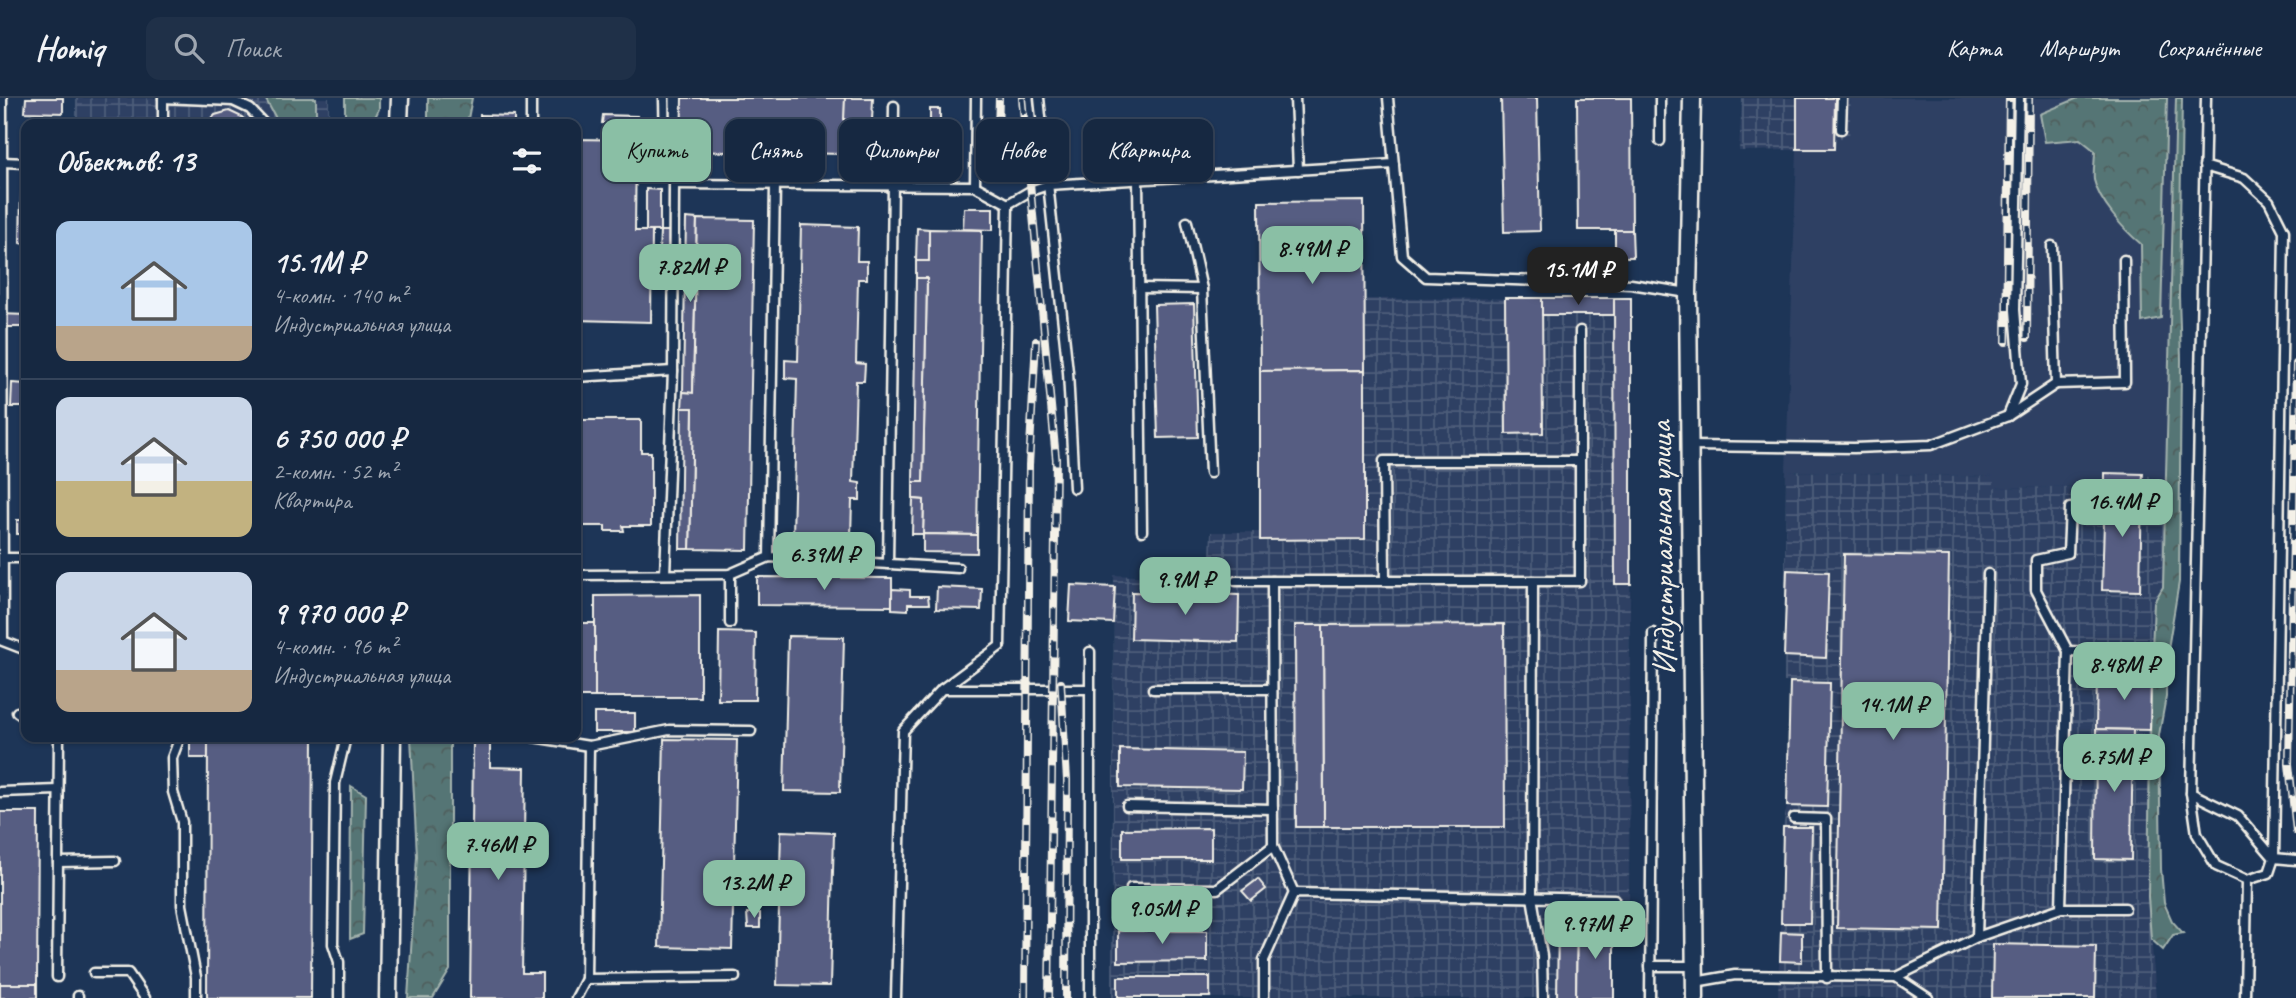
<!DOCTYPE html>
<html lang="ru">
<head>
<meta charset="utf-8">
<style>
  :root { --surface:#162841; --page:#1f3048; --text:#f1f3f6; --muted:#9ea6b1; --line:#35445a; --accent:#8abfa5 }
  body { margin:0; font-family:Caveat,sans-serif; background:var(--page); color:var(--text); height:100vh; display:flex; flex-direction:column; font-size:26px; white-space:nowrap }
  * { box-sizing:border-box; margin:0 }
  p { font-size:23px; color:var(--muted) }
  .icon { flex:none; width:38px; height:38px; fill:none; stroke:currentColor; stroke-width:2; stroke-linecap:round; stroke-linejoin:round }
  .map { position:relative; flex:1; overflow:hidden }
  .details { position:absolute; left:21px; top:21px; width:560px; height:623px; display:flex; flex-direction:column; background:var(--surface); border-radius:14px; box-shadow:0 2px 5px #0004,0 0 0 2px var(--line) }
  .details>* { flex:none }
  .guide { position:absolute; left:602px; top:21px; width:665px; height:63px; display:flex; gap:14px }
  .price { position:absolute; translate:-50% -60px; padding:0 16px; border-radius:14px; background:var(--accent); color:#111; font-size:23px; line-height:46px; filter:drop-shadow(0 2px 4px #0008) }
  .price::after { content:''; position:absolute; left:50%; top:42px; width:21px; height:16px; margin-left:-10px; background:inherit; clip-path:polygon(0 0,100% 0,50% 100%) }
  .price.active { background:#222; color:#fff }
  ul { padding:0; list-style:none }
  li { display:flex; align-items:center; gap:21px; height:175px; padding:0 35px }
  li+li { border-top:2px solid var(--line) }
  li span { display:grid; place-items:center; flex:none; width:196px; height:140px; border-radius:14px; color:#555 }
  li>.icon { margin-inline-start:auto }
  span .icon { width:84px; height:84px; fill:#fffc; stroke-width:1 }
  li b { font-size:30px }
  h2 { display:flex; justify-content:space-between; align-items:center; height:84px; padding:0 35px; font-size:30px }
  .tag { padding:0 24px; border-radius:14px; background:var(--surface); box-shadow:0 2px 5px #0004,0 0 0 2px var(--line); font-size:24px; line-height:63px }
  .tag.active { background:var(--accent); color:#111 }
  header { display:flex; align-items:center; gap:42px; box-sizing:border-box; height:98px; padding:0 35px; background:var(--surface); border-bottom:2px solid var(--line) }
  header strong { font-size:33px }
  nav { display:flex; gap:38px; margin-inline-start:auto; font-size:24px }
  .search { width:490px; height:63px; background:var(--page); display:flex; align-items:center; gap:18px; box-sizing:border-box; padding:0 24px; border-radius:14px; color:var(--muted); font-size:26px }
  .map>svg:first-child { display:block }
  .built { fill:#2e4164 }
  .industrial { fill:url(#industrial-grid) }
  .forest { fill:url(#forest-crowns); stroke:#a4b3ae; stroke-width:2 }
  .building { fill:#575d82; stroke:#f4f1e8; stroke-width:2 }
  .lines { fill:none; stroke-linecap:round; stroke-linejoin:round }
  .lane-casing { stroke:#f4f1e8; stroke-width:13 }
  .street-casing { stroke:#f4f1e8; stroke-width:21 }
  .lane { stroke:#1d3557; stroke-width:8 }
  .street { stroke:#1d3557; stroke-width:16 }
  .rail-casing { stroke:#f4f1e8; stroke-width:8 }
  .rail { stroke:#1d3557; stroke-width:5; stroke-dasharray:16; stroke-linecap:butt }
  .labels { text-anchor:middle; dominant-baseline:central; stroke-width:5; stroke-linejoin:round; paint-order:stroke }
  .street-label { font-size:33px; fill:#f4f1e8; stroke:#1d3557 }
</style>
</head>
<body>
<header>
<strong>Homiq</strong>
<div class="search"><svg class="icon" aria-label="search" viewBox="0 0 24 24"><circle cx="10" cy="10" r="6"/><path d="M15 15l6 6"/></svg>Поиск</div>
<nav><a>Карта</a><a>Маршрут</a><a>Сохранённые</a></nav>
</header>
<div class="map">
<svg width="2296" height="900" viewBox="0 0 2296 900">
  <defs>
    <pattern id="industrial-grid" width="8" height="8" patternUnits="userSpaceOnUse" patternTransform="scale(1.75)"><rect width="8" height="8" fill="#2e4164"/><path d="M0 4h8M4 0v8" fill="none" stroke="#4d5d7a"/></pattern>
    <pattern id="forest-crowns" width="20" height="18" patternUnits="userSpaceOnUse" patternTransform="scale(1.75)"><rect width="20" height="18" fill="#557574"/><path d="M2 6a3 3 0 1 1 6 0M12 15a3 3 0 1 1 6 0" fill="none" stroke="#4f5e5d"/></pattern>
  </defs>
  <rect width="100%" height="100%" fill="#1d3557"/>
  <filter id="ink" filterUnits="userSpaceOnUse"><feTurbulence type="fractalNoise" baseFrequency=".0143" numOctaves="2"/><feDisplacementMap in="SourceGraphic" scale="14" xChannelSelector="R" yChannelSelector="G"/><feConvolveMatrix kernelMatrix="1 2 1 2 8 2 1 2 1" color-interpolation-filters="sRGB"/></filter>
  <g filter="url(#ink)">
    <path class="built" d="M 1851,0 L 2176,0 L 2165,383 L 2143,376 L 2105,376 L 2105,388 L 1994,390 L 1994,379 L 1786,373 L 1797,51 L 1834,51 L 1834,39 L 1848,40 Z"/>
    <g class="industrial">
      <rect x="76" y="0" width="253" height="26"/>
      <path d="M 1742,0 L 1851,0 L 1849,40 L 1834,40 L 1834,51 L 1739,53 Z"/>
      <path d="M 1364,103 L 1365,201 L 1631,200 L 1629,826 L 1614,826 L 1614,900 L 1112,900 L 1114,477 L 1209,482 L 1211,434 L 1260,434 L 1259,104 Z"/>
      <path d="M 1786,373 L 1994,379 L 1994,390 L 2105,388 L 2105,375 L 2143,376 L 2165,383 L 2163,489 L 2154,504 L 2151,576 L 2148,799 L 2156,900 L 1778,900 L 1783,729 L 1787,708 L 1827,709 L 1830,585 L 1784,584 Z"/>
    </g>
    <g class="forest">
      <path d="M 265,0 L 316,0 L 316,26 L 279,26 Z"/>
      <path d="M 345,0 L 379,0 L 379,11 L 372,26 L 345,26 Z"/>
      <path d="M 428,0 L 472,0 L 467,26 L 428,26 Z"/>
      <path d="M 2078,0 L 2167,0 L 2161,220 L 2142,224 L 2141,146 C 2124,132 2099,104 2094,82 C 2093,73 2095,62 2095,53 L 2080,41 L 2045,44 L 2040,16 Z"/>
      <path d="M 2176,0 L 2182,0 L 2179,198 L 2181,261 L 2179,484 L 2166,563 L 2166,599 L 2159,637 L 2161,771 L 2164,805 L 2172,823 L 2183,835 L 2173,837 L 2163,852 L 2151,841 L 2148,799 L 2151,576 L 2154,504 L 2163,489 Z"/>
      <path d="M 411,639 L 450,639 L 450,872 L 433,900 L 408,900 L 417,758 Z"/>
      <path d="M 351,688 L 366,697 L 363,836 L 350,841 Z"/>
    </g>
    <g class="building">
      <path d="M 26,0 L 63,0 L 63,15 L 25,14 Z"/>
      <path d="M 682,0 L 845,0 L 844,56 L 681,53 Z"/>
      <path d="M 845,0 L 873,0 L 872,23 L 844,22 Z"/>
      <path d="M 1501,0 L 1537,0 L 1540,133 L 1504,134 Z"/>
      <path d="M 1577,0 L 1631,0 L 1632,132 L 1578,132 Z"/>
      <path d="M 1797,0 L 1835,0 L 1834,51 L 1797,51 Z"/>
      <rect x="930" y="11" width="10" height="21"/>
      <path d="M 229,13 L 242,19 L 248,26 L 207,26 L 215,17 Z"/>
      <path d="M 480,17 L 514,18 L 514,26 L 480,26 Z"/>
      <path d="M 603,17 L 637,18 L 636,27 L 602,25 Z"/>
      <path d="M 576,41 L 636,42 L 635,133 L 652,133 L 651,224 L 576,222 Z"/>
      <path d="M 646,91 L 660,92 L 660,133 L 646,133 Z"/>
      <path d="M 21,92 L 26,92 L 26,146 L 20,145 Z"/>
      <path d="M 1364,103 L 1365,272 L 1260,273 L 1259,104 Z"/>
      <path d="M 964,110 L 993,110 L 993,132 L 963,131 Z"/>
      <path d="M 686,120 L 697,121 L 693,295 L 683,294 Z"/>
      <path d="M 697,121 L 754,122 L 748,452 L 690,451 L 693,310 L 682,310 L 683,294 L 693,295 Z"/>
      <path d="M 801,127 L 858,129 L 857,163 L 867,163 L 867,181 L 858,181 L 856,265 L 865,266 L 864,283 L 856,283 L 853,384 L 860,385 L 860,402 L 852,402 L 851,438 L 793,437 L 797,281 L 785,280 L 785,262 L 798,263 Z"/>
      <path d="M 917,130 L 929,131 L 929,163 L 916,163 Z"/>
      <path d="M 929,131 L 982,132 L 977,437 L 923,436 L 924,402 L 913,401 L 913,384 L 923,384 L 927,180 L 916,180 L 916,163 L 929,163 Z"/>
      <path d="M 1615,132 L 1632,132 L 1633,159 L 1615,159 Z"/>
      <path d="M 660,133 L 670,133 L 670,155 L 659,154 Z"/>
      <path d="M 916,180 L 927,180 L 923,384 L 913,384 Z"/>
      <path d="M 1505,200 L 1542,200 L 1543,335 L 1506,336 Z"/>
      <path d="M 1542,200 L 1614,200 L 1615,217 L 1542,217 Z"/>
      <path d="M 1614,200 L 1631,200 L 1631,486 L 1615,486 Z"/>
      <path d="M 1194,206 L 1198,339 L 1158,340 L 1154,207 Z"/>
      <path d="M 0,216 L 26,217 L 26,229 L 0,229 Z"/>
      <path d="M 1365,272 L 1365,441 L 1260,442 L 1260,273 Z"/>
      <path d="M 12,285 L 26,286 L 26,309 L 11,309 Z"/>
      <path d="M 682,310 L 693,310 L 690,451 L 680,451 Z"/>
      <path d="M 579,322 L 641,322 L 641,354 L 651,354 L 651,428 L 623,428 L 624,433 L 605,433 L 605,428 L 576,428 L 576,346 L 579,346 Z"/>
      <path d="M 2105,375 L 2143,376 L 2142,389 L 2105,388 Z"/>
      <path d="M 2105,388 L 2142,389 L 2140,493 L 2102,492 Z"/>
      <path d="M 913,401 L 924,402 L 923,436 L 912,436 Z"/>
      <rect x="17" y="422" width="9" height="14"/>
      <path d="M 923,436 L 977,437 L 977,455 L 923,454 Z"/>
      <path d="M 1844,456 L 1949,458 L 1942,832 L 1837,830 Z"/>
      <path d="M 1787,472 L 1829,474 L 1826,560 L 1784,558 Z"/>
      <path d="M 757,479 L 892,480 L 892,508 L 757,507 Z"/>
      <path d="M 1071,487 L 1115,489 L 1113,525 L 1069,523 Z"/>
      <path d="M 937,489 L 982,491 L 981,512 L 936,511 Z"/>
      <path d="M 892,491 L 910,492 L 910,498 L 928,498 L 929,506 L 908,506 L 908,512 L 892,511 Z"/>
      <path d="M 1132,494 L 1239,497 L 1238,544 L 1131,541 Z"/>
      <path d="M 700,497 L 700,599 L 595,599 L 595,498 Z"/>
      <rect x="576" y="525" width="19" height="74"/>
      <path d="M 1504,526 L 1505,729 L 1324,729 L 1323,527 Z"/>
      <path d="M 1295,527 L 1323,527 L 1324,729 L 1296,729 Z"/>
      <path d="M 719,534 L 756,535 L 755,602 L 718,602 Z"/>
      <path d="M 788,538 L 844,539 L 840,694 L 784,693 Z"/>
      <path d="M 2097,576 L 2151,576 L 2150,632 L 2096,631 Z"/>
      <path d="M 1790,584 L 1830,585 L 1827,709 L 1787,708 Z"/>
      <rect x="594" y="615" width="41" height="19"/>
      <path d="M 2096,631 L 2133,632 L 2131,762 L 2095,761 Z"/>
      <rect x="190" y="639" width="18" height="21"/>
      <path d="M 208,639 L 313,639 L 311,900 L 207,900 Z"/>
      <path d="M 664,641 L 737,642 L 732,851 L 659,849 Z"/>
      <path d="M 473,645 L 490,645 L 490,669 L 525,670 L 522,875 L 542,875 L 542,900 L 470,900 Z"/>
      <path d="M 1120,651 L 1243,654 L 1242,691 L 1120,689 Z"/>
      <path d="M 0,714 L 38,714 L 37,886 L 0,886 Z"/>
      <path d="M 1783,729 L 1812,729 L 1810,825 L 1781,825 Z"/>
      <path d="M 1211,730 L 1211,761 L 1122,761 L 1122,731 Z"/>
      <path d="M 781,733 L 834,735 L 830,888 L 777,887 Z"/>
      <path d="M 1258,781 L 1266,791 L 1251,803 L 1242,793 Z"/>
      <path d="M 747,815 L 760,815 L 760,830 L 748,830 Z"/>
      <path d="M 1558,825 L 1577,825 L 1576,900 L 1557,900 Z"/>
      <path d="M 1577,825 L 1614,825 L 1614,900 L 1576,900 Z"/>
      <path d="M 1118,833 L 1207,833 L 1207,863 L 1118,864 Z"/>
      <path d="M 1781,834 L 1802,835 L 1802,864 L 1780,863 Z"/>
      <path d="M 1993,846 L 2096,848 L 2095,900 L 1992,900 Z"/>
      <rect x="1118" y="879" width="92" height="20"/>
      <rect x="0" y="886" width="37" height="14"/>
    </g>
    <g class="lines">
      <g class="lane-casing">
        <g id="lane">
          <path d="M 2,0 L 3,542"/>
          <path d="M 163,0 L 233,3 L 250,11 L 264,26"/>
          <path d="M 163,0 L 163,26"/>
          <path d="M 664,0 L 665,50 L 674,86 L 673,273 L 665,476"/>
          <path d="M 1039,0 L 1068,274 L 1074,390"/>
          <path d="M 1295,0 L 1298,72"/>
          <path d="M 1388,0 L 1402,158 L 1426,179 L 1631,186 L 1688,195"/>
          <path d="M 531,26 L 531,0"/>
          <path d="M 1841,31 L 1842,0"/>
          <path d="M 1660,43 L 1660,0"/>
          <path d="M 2,64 L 26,65"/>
          <path d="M 2204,68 L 2244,80 L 2269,103 L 2284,133 L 2274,760 L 2269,775 L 2247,782 L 2216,768 L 2197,736 L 2191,695 L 2206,0"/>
          <path d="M 1138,81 L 1142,433"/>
          <path d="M 674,86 L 975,88 L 1008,106 L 1000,548 L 942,591 L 903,633 L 896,900"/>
          <path d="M 975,88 L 976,0"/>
          <path d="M 1008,106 L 1030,93 L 1048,87 L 1394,66"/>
          <path d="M 1187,124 L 1202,191 L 1210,375"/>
          <path d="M 1140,190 L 1202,191"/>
          <path d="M 576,279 L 673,273"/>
          <path d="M 2056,286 L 2125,284 L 2124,162"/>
          <path d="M 2008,318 L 2021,286 L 2015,212 L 2019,0"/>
          <path d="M 1690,348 L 1854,350 L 1931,347 L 2008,318 L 2056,286 L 2052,148"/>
          <path d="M 769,459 L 775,87"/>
          <path d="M 3,460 L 26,460"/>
          <path d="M 888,466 L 894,8"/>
          <path d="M 576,477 L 730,476 L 769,459 L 958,470"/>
          <path d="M 1236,483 L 1580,483 L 1580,233"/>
          <path d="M 1272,483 L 1273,748 L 1294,795"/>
          <path d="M 1385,483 L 1384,363 L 1579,363"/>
          <path d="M 1533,483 L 1532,799 L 1542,858 L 1543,900"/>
          <path d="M 730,525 L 730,476"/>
          <path d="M 0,542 L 26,552"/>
          <path d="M 2068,553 L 2137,555"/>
          <path d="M 942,591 L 1090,591"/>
          <path d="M 1153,591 L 1272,591"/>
          <path d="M 17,614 L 26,620"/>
          <path d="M 180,639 L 172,660 L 173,694 L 182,724 L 182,807 L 196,879 L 196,900"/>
          <path d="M 533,639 L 589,648"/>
          <path d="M 0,694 L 58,692"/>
          <path d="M 2191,695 L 2238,718 L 2274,760 L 2296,762"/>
          <path d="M 1127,708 L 1273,711"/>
          <path d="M 1794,720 L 1826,721 L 1827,880"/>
          <path d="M 58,764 L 115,763"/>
          <path d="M 1131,790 L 1217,791 L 1273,748"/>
          <path d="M 2061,810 L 2125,810"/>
          <path d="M 1977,839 L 1988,476"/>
          <path d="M 1650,868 L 1695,868"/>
          <path d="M 94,875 L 128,875 L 145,900"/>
          <path d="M 57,879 L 59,639"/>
          <path d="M 1896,879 L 1928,900"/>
          <path d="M 586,881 L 735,879"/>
          <path d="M 1695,884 L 1735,877 L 1896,879 L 1977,839 L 2061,810 L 2068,553 L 2036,492 L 2036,462 L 2068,455 L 2070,410"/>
          <path d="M 78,900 L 78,898"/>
          <path d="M 339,900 L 339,864 L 333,846 L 335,685 L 346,639"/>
          <path d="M 576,900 L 586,881 L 589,648 L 669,632 L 751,633"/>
          <path d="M 1090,900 L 1090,554"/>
          <path d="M 1264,900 L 1264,862 L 1294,795 L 1614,801"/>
          <path d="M 1650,900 L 1653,535"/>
          <path d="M 2245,900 L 2247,782"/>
        </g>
      </g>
      <g class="street-casing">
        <g id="street">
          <path d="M 1692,0 L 1688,195 L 1695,900"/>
          <path d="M 399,26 L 400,0"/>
          <path d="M 388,900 L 392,639"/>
        </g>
      </g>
      <use href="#lane" class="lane"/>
      <use href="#street" class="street"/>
      <g class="rail-casing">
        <g id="rail">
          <path d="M 1022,0 L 1056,361 L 1049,900"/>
          <path d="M 997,66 L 999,0"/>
          <path d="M 2027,240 L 2029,0"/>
          <path d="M 2006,244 L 2009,0"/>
          <path d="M 2296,266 L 2289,666 L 2296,733"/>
          <path d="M 1061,585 L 1067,682 L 1066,900"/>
          <path d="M 1025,900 L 1029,367 L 1036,243"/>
        </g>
      </g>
      <use href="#rail" class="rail"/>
    </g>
  </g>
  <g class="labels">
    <g class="street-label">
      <text transform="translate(1662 450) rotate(-91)">Индустриальная улица</text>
    </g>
  </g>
</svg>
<b class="price" style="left:1312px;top:188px">8.49M ₽</b>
<b class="price" style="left:690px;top:206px">7.82M ₽</b>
<b class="price active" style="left:1578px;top:209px">15.1M ₽</b>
<b class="price" style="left:2122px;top:441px">16.4M ₽</b>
<b class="price" style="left:824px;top:494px">6.39M ₽</b>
<b class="price" style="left:1185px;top:519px">9.9M ₽</b>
<b class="price" style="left:2124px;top:604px">8.48M ₽</b>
<b class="price" style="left:1893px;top:644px">14.1M ₽</b>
<b class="price" style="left:2114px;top:696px">6.75M ₽</b>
<b class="price" style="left:498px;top:784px">7.46M ₽</b>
<b class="price" style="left:754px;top:822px">13.2M ₽</b>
<b class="price" style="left:1162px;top:848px">9.05M ₽</b>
<b class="price" style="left:1595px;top:863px">9.97M ₽</b>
<div class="guide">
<a class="tag active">Купить</a>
<a class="tag">Снять</a>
<a class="tag">Фильтры</a>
<a class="tag">Новое</a>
<a class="tag">Квартира</a>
</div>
<section class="details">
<h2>Объектов: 13<svg class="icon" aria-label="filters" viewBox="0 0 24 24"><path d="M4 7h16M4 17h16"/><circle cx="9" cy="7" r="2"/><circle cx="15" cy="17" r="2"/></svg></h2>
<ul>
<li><span style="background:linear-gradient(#a9c7e8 75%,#b9a48a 0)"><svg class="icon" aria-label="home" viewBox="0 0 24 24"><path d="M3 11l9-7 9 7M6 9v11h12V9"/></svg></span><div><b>15.1M ₽</b><p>4-комн. · 140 m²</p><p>Индустриальная улица</p></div></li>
<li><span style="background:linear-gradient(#c9d6e8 60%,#c2b280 0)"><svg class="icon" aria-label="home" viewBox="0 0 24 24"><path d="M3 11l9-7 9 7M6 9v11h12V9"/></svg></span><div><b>6 750 000 ₽</b><p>2-комн. · 52 m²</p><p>Квартира</p></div></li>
<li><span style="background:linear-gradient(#c9d6e8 70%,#b9a48a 0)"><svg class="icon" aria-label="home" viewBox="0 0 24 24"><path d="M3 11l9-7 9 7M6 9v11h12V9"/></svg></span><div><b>9 970 000 ₽</b><p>4-комн. · 96 m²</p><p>Индустриальная улица</p></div></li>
</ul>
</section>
</div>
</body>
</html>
